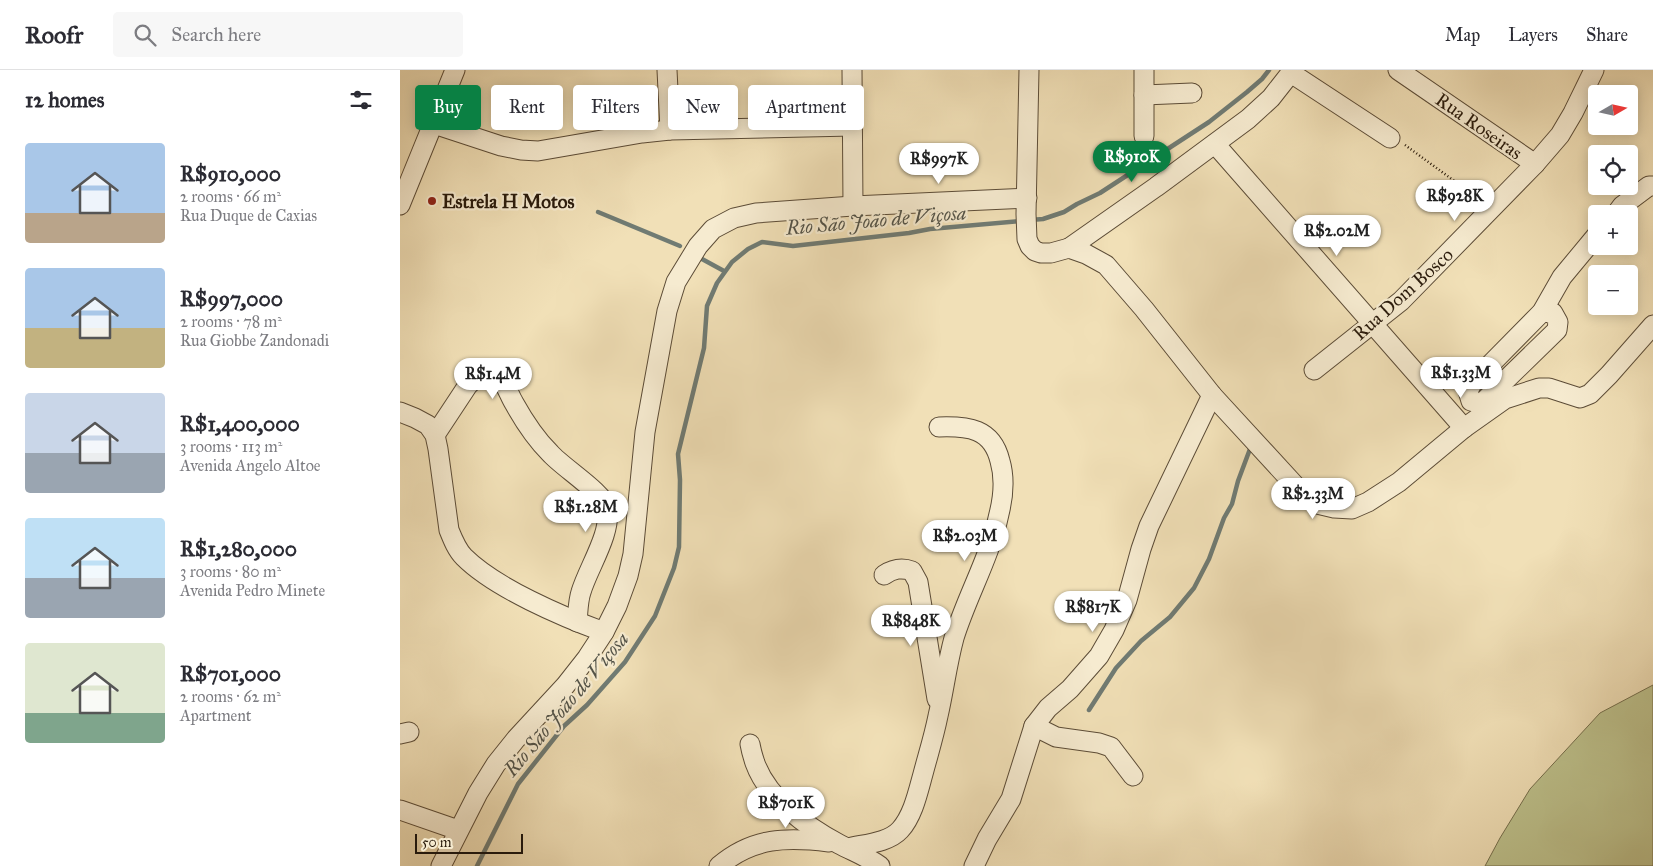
<!DOCTYPE html>
<html lang="en">
<head>
<meta charset="utf-8">
<style>
  :root { --surface:#fff; --page:#f7f7f7; --text:#2b2b33; --muted:#7c7c81; --line:#e1e1e2; --accent:#0b8043 }
  body { margin:0; font-family:"IM FELL Great Primer",serif; background:var(--page); color:var(--text); height:100vh; display:flex; flex-direction:column; font-size:19px; white-space:nowrap }
  * { box-sizing:border-box; margin:0 }
  p { font-size:16px; color:var(--muted) }
  .icon { flex:none; width:28px; height:28px; fill:none; stroke:currentColor; stroke-width:2; stroke-linecap:round; stroke-linejoin:round }
  .map { position:relative; flex:1; overflow:hidden }
  .panel { display:flex; flex-direction:column; background:var(--surface); width:400px }
  .panel>* { flex:none }
  .guide { position:absolute; left:15px; top:15px; width:475px; height:45px; display:flex; gap:10px }
  .needle { width:32px; rotate:81deg }
  .buttons { position:absolute; left:1188px; top:15px; display:grid; gap:10px }
  .buttons a { display:grid; place-items:center; width:50px; height:50px; border-radius:5px; background:var(--surface); box-shadow:0 2px 12px #0003; font-size:25px }
  .scale { position:absolute; left:15px; bottom:12px; width:108px; box-sizing:border-box; padding-left:5px; border:2px solid #2a1b0c; border-top:0; font-size:14px; line-height:18px; white-space:nowrap; color:#2a1b0c; -webkit-text-stroke:4px #f6ebd0; paint-order:stroke }
  .price { position:absolute; translate:-50% -42px; padding:0 11px; border-radius:18px; background:#fff; color:#222; font-size:16px; line-height:32px; filter:drop-shadow(0 1px 2px #0008) }
  .price::after { content:''; position:absolute; left:50%; top:30px; width:15px; height:11px; margin-left:-8px; background:inherit; clip-path:polygon(0 0,100% 0,50% 100%) }
  .price.active { background:var(--accent); color:#fff }
  ul { padding:0; list-style:none }
  li { display:flex; align-items:center; gap:15px; height:125px; padding:0 25px }
  li span { display:grid; place-items:center; flex:none; width:140px; height:100px; border-radius:5px; color:#555 }
  li>.icon { margin-inline-start:auto }
  span .icon { width:60px; height:60px; fill:#fffc; stroke-width:1 }
  li b { font-size:21px }
  h2 { display:flex; justify-content:space-between; align-items:center; height:60px; padding:0 25px; font-size:21px }
  .chip { padding:0 18px; border-radius:5px; background:var(--surface); box-shadow:0 2px 12px #0003; font-size:18px; line-height:45px }
  .chip.active { background:var(--accent); color:#fff }
  header { display:flex; align-items:center; gap:30px; box-sizing:border-box; height:70px; padding:0 25px; background:var(--surface); border-bottom:1px solid var(--line) }
  header strong { font-size:24px }
  nav { display:flex; gap:28px; margin-inline-start:auto; font-size:18px }
  .search { width:350px; height:45px; background:var(--page); display:flex; align-items:center; gap:12px; box-sizing:border-box; padding:0 18px; border-radius:5px; color:var(--muted); font-size:19px }
  main { display:flex; flex:1; min-height:0 }
  .map>svg:first-child { display:block }
  .green { fill:#bdc18c; stroke:#746e4c }
  .lines { fill:none; stroke-linecap:round; stroke-linejoin:round }
  .stream { stroke:#707b73; stroke-width:4.5 }
  .minor-casing { stroke:#5c4c37; stroke-width:21 }
  .path { stroke:#2a1b0c; stroke-width:2.5; stroke-dasharray:1 2.5; stroke-linecap:butt }
  .minor { stroke:#f6ebd0; stroke-width:19 }
  .poi-dot { fill:#8f2418; stroke:#f6ebd0; stroke-width:2 }
  .labels { text-anchor:middle; dominant-baseline:central; stroke-width:4.5; stroke-linejoin:round; paint-order:stroke }
  .street-label { font-size:19px; fill:#2a1b0c; stroke:#f6ebd0 }
  .poi-label { font-size:19px; font-weight:bold; fill:#2a1b0c; stroke:#f6ebd0; text-anchor:start }
  .water-label { font-size:20px; font-style:italic; fill:#535348; stroke:#f6ebd0 }
</style>
</head>
<body>
<header>
<strong>Roofr</strong>
<div class="search"><svg class="icon" aria-label="search" viewBox="0 0 24 24"><circle cx="10" cy="10" r="6"/><path d="M15 15l6 6"/></svg>Search here</div>
<nav><a>Map</a><a>Layers</a><a>Share</a></nav>
</header>
<main>
<section class="panel">
<h2>12 homes<svg class="icon" aria-label="filters" viewBox="0 0 24 24"><path d="M4 7h16M4 17h16"/><circle cx="9" cy="7" r="2"/><circle cx="15" cy="17" r="2"/></svg></h2>
<ul>
<li><span style="background:linear-gradient(#a9c7e8 70%,#b9a48a 0)"><svg class="icon" aria-label="home" viewBox="0 0 24 24"><path d="M3 11l9-7 9 7M6 9v11h12V9"/></svg></span><div><b>R$910,000</b><p>2 rooms · 66 m²</p><p>Rua Duque de Caxias</p></div></li>
<li><span style="background:linear-gradient(#a9c7e8 60%,#c2b280 0)"><svg class="icon" aria-label="home" viewBox="0 0 24 24"><path d="M3 11l9-7 9 7M6 9v11h12V9"/></svg></span><div><b>R$997,000</b><p>2 rooms · 78 m²</p><p>Rua Giobbe Zandonadi</p></div></li>
<li><span style="background:linear-gradient(#c9d6e8 60%,#9aa5b1 0)"><svg class="icon" aria-label="home" viewBox="0 0 24 24"><path d="M3 11l9-7 9 7M6 9v11h12V9"/></svg></span><div><b>R$1,400,000</b><p>3 rooms · 113 m²</p><p>Avenida Angelo Altoe</p></div></li>
<li><span style="background:linear-gradient(#bfe0f5 60%,#9aa5b1 0)"><svg class="icon" aria-label="home" viewBox="0 0 24 24"><path d="M3 11l9-7 9 7M6 9v11h12V9"/></svg></span><div><b>R$1,280,000</b><p>3 rooms · 80 m²</p><p>Avenida Pedro Minete</p></div></li>
<li><span style="background:linear-gradient(#dfe7d0 70%,#7fa58c 0)"><svg class="icon" aria-label="home" viewBox="0 0 24 24"><path d="M3 11l9-7 9 7M6 9v11h12V9"/></svg></span><div><b>R$701,000</b><p>2 rooms · 62 m²</p><p>Apartment</p></div></li>
</ul>
</section>
<div class="map">
<svg width="1253" height="796" viewBox="0 0 1253 796">
  <rect width="100%" height="100%" fill="#f1e0b7"/>
  <filter id="stains"><feTurbulence type="fractalNoise" baseFrequency=".004" numOctaves="4"/><feColorMatrix values="0 0 0 0 .2 0 0 0 0 .09 0 0 0 0 .02 0 0 0 .5 -.17"/></filter>
  <radialGradient id="worn" r=".72"><stop offset=".6" stop-color="#630" stop-opacity="0"/><stop offset="1" stop-color="#630" stop-opacity=".3"/></radialGradient>
  <path class="green" d="M 1253,615 L 1253,796 L 1085,796 L 1100,768 L 1130,719 L 1200,643 Z"/>
  <g class="lines">
    <g class="stream">
      <path d="M 198,142 L 280,176"/>
      <path d="M 630,150 L 643,149 L 664,142 L 677,134 L 700,123 L 809,52 L 847,22 L 862,9 L 869,0"/>
      <path d="M 302,189 L 324,201"/>
      <path d="M 689,640 L 716,598 L 741,571 L 770,547 L 794,518 L 809,489 L 824,448 L 832,434 L 838,411 L 850,379"/>
      <path d="M 77,796 L 118,714 L 164,656 L 187,635 L 225,592 L 255,546 L 274,498 L 279,477 L 280,410 L 278,384 L 304,278 L 307,236 L 317,213 L 332,192 L 348,179 L 362,172 L 393,176 L 509,163 L 530,159 L 622,151"/>
    </g>
    <g class="minor-casing">
      <g id="minor">
        <path d="M 267,0 L 270,60"/>
        <path d="M 452,0 L 453,136"/>
        <path d="M 629,0 L 626,144 L 627,169 L 630,176 L 635,181 L 641,183 L 651,183 L 669,178 L 686,184 L 706,195 L 744,239 L 812,325 L 903,424 L 917,434 L 934,438 L 952,439 L 968,432 L 999,412 L 1064,358 L 1105,329 L 1139,318 L 1149,318 L 1180,328 L 1190,324 L 1209,305 L 1253,255"/>
        <path d="M 998,0 L 1135,94"/>
        <path d="M 891,3 L 990,68"/>
        <path d="M 744,25 L 792,23"/>
        <path d="M 34,54 L 101,76 L 121,80 L 138,81 L 242,63 L 270,60 L 452,56"/>
        <path d="M 744,66 L 744,0"/>
        <path d="M 815,74 L 1064,358"/>
        <path d="M 0,135 L 55,0"/>
        <path d="M 1216,144 L 1222,136 L 1249,116 L 1253,116"/>
        <path d="M 669,178 L 756,117 L 848,49 L 871,28 L 893,0"/>
        <path d="M 914,300 L 1001,231 L 1135,94 L 1160,65 L 1173,43 L 1194,0"/>
        <path d="M 1081,334 L 1157,260 L 1158,252 L 1153,243 L 1142,242"/>
        <path d="M 1092,337 L 1071,331 L 1068,321 L 1073,312 L 1142,242 L 1162,207 L 1196,166"/>
        <path d="M 0,342 L 15,348 L 28,355 L 35,365 L 38,379 L 49,460 C 53,470 57,480 64,487 C 95,518 163,547 204,562"/>
        <path d="M 35,365 L 68,315 C 76,307 88,299 98,307 C 106,313 109,325 114,333 C 124,351 136,369 150,383 C 162,397 204,423 207,438 C 212,463 188,498 181,522 C 178,531 178,542 177,552"/>
        <path d="M 484,505 C 493,499 501,497 512,501 L 518,512 L 537,629"/>
        <path d="M 634,656 L 656,667 L 699,673 L 711,677 L 733,706"/>
        <path d="M 0,664 L 9,662"/>
        <path d="M 350,674 C 351,680 353,687 355,693 C 368,729 407,757 439,774 C 452,781 468,787 480,796"/>
        <path d="M 0,740 L 58,760"/>
        <path d="M 448,778 C 464,774 488,773 500,760 C 513,746 518,722 523,704 C 528,685 534,666 538,646 C 544,620 547,594 554,568 C 567,526 590,487 599,444 C 603,428 605,408 600,391 C 592,358 568,356 539,357"/>
        <path d="M 41,796 L 78,723 L 96,694 L 116,669 L 165,616 L 187,588 L 204,562 L 217,536 L 228,506 L 233,484 L 245,362 L 267,241 L 276,212 L 298,176 L 313,159 L 334,148 L 356,143 L 453,136 L 627,128"/>
        <path d="M 319,796 C 353,767 387,767 429,772"/>
        <path d="M 574,796 L 587,769 L 611,729 L 634,656 L 648,638 L 670,619 L 699,586 L 714,560 L 727,530 L 741,479 L 749,456 L 812,325"/>
      </g>
    </g>
    <path class="path" d="M 1005,75 L 1079,129"/>
    <use href="#minor" class="minor"/>
  </g>
  <circle class="poi-dot" cx="32" cy="131" r="5"/>
  <g class="labels">
    <g class="street-label">
      <text transform="translate(1079 56) rotate(35)">Rua Roseiras</text>
      <text transform="translate(1003 224) rotate(-42)">Rua Dom Bosco</text>
    </g>
    <g class="poi-label">
      <text x="42" y="131">Estrela H Motos</text>
    </g>
    <g class="water-label">
      <text transform="translate(476 150) rotate(-5)">Rio São João de Viçosa</text>
      <text transform="translate(166 634) rotate(-50)">Rio São João de Viçosa</text>
    </g>
  </g>
  <rect width="100%" height="100%" filter="url(#stains)"/>
  <rect width="100%" height="100%" fill="url(#worn)"/>
</svg>
<div class="buttons">
<a><svg class="needle" viewBox="-14 -14 28 28"><path d="M0-13l5 13h-10z" fill="#e53935"/><path d="M0 13l5-13h-10z" fill="#7c7c81"/></svg></a>
<a><svg class="icon" aria-label="locate" viewBox="0 0 24 24"><circle cx="12" cy="12" r="6"/><path d="M12 2v4M12 18v4M2 12h4M18 12h4"/></svg></a>
<a>+</a>
<a>−</a>
</div>
<div class="scale">50 m</div>
<b class="price active" style="left:732px;top:113px">R$910K</b>
<b class="price" style="left:539px;top:115px">R$997K</b>
<b class="price" style="left:1055px;top:152px">R$928K</b>
<b class="price" style="left:937px;top:187px">R$2.02M</b>
<b class="price" style="left:1061px;top:329px">R$1.33M</b>
<b class="price" style="left:93px;top:330px">R$1.4M</b>
<b class="price" style="left:913px;top:450px">R$2.33M</b>
<b class="price" style="left:186px;top:463px">R$1.28M</b>
<b class="price" style="left:565px;top:492px">R$2.03M</b>
<b class="price" style="left:693px;top:563px">R$817K</b>
<b class="price" style="left:511px;top:577px">R$848K</b>
<b class="price" style="left:386px;top:759px">R$701K</b>
<div class="guide">
<a class="chip active">Buy</a>
<a class="chip">Rent</a>
<a class="chip">Filters</a>
<a class="chip">New</a>
<a class="chip">Apartment</a>
</div>
</div>
</main>
</body>
</html>
